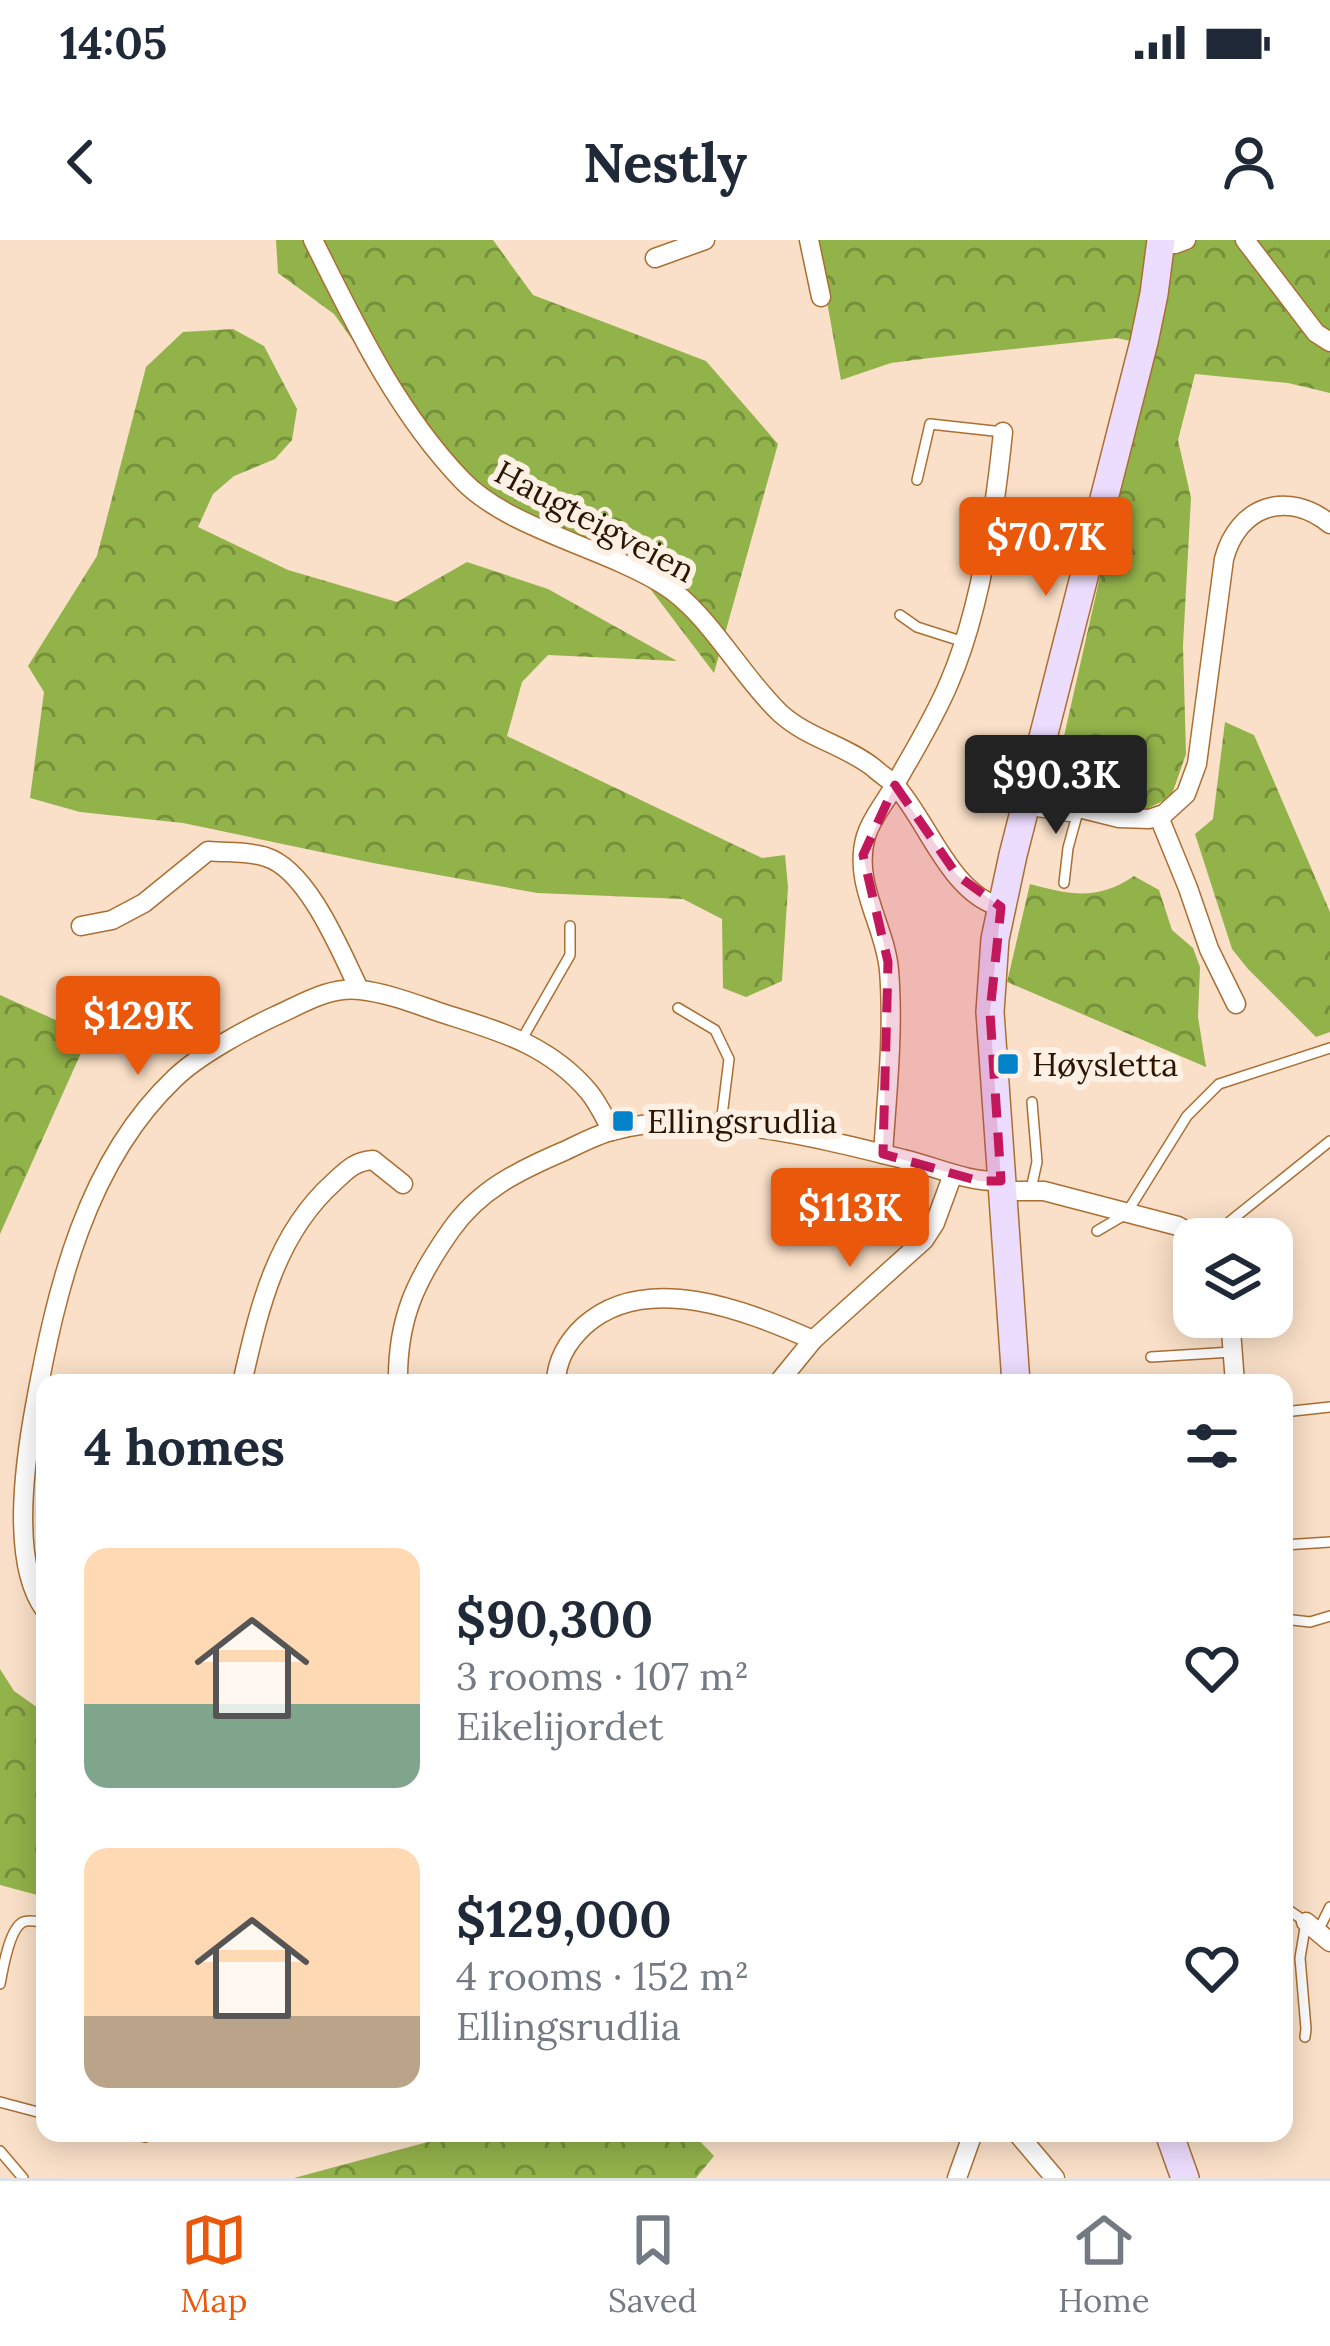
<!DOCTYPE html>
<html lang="en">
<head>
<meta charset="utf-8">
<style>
  :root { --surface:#fff; --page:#f2f2f3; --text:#1f2937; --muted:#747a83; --line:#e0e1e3; --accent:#ea580c }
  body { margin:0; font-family:Lora,serif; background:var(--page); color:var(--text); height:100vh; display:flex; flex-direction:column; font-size:45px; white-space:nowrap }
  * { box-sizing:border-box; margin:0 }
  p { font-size:39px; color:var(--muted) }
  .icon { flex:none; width:66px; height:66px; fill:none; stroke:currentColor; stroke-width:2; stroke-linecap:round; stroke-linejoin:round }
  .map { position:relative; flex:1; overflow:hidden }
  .sheet { position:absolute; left:36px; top:1134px; width:1257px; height:768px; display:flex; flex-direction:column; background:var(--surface); border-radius:24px; box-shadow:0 6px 30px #0003 }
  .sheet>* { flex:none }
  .tools { position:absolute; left:1173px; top:978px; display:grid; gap:24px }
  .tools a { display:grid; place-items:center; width:120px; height:120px; border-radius:24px; background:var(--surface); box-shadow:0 6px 30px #0003; font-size:60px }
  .price { position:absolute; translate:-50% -102px; padding:0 27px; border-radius:12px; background:var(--accent); color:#fff; font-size:39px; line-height:78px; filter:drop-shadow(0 3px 6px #0008) }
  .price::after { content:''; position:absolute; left:50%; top:72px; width:36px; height:27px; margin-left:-18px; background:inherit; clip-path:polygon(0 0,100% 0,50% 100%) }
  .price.selected { background:#222; color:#fff }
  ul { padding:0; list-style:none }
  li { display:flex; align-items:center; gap:36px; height:300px; padding:0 48px }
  li span { display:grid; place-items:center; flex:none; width:336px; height:240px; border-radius:24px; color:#555 }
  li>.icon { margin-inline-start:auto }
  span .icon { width:144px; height:144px; fill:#fffc; stroke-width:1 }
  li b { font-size:51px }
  h2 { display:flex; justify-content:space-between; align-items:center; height:144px; padding:0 48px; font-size:51px }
  .status { display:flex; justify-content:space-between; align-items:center; height:84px; padding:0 60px; background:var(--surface); direction:ltr }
  .status svg { height:33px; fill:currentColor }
  header { display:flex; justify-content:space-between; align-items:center; height:156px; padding:0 48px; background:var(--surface); font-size:54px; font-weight:700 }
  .dock { display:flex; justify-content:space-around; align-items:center; height:168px; border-top:3px solid var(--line); background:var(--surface); font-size:33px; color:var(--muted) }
  .dock a { display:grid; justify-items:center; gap:6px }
  .dock .selected { color:var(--accent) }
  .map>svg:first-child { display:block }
  .forest { fill:url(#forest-crowns) }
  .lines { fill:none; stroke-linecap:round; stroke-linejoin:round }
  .service-casing { stroke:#aa6f32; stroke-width:12 }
  .minor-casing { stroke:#aa6f32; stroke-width:21 }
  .secondary-casing { stroke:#aa6f32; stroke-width:30 }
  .service { stroke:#fff; stroke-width:9 }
  .minor { stroke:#fff; stroke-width:18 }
  .secondary { stroke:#ecdcfd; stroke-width:27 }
  .marked { fill:#c2185b; fill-opacity:0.2; stroke:#c2185b; stroke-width:9; stroke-dasharray:24 15; stroke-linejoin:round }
  .poi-dot { fill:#0382ca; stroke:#fdf0e4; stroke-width:4.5 }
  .labels { text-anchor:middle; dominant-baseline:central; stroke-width:12; stroke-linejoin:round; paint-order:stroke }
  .street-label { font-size:33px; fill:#2c1500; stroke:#fdf0e4 }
  .poi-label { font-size:33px; fill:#2c1500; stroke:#fdf0e4; text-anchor:start }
</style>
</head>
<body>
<div class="status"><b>14:05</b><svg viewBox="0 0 49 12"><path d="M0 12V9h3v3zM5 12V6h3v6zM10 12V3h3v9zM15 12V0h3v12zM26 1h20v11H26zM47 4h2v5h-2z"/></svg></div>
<header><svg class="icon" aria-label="back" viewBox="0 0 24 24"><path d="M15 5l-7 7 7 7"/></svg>Nestly<svg class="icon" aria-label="person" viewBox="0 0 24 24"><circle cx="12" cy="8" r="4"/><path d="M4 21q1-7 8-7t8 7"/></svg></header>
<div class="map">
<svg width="1330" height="1938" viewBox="0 0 1330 1938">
  <defs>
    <pattern id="forest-crowns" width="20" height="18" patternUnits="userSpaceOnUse" patternTransform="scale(3)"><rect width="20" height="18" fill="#92b24a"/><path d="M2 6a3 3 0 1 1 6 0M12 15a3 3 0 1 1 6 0" fill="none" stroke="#77903b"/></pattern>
  </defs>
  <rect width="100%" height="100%" fill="#fae0c8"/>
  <g class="forest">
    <path d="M 276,0 L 493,0 L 533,55 L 706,121 L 778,204 L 714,433 L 639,334 L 547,298 L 435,216 L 334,74 L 278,33 Z"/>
    <path d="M 816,0 L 1330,0 L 1330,153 L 1288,143 L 1195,134 L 1178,200 L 1191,258 L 1183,405 L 1186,514 L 1171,557 L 1136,574 L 1053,545 L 1152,106 L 1117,98 L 930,118 L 891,123 L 841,140 Z"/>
    <path d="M 233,89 L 264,106 L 297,169 L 292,200 L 275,219 L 234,236 L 213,254 L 198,287 L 288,330 L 397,362 L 467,322 L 548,349 L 677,421 L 548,415 L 522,442 L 507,496 L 762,618 L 785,615 L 788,647 L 782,741 L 746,757 L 723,748 L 722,679 L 683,659 L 537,653 L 373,623 L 183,583 L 80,572 L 30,558 L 44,452 L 28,426 L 97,316 L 146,127 L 183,92 Z"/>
    <path d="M 1225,482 L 1254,495 L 1330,672 L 1330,792 L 1316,797 L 1248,729 L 1232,709 L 1195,594 L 1213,579 Z"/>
    <path d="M 1134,636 L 1159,650 L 1172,690 L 1193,708 L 1200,727 L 1198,777 L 1206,827 L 1007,742 L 1030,644 C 1071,655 1097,661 1134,636 Z"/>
    <path d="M 0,755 L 89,795 L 0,994 Z"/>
    <path d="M 0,1429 L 14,1451 L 45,1473 L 45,1657 L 0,1645 Z"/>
    <path d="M 461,1893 L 692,1893 L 714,1916 L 696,1938 L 294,1938 Z"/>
  </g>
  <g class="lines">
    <g class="service-casing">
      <g id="service">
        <path d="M 917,240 L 930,184 L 1003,192"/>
        <path d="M 900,375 L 917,387 L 964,402"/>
        <path d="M 1064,643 L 1068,608 L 1079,568"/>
        <path d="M 678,768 L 715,790 L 729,819 L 721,884"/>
        <path d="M 522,799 L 570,715 L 570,686"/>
        <path d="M 1031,949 L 1037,922 L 1032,862"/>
        <path d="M 1097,991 L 1126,974 L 1187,876 L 1219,844 L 1330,808"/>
        <path d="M 1208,999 L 1330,901"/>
        <path d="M 1151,1117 L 1232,1112"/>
        <path d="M 1284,1172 L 1330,1167"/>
        <path d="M 1284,1305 L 1330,1302"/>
        <path d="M 1284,1379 L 1310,1382 L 1330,1376"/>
        <path d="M 1284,1667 L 1306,1682 L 1300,1718 L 1306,1789 L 1305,1797"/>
        <path d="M 1318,1691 L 1330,1667"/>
        <path d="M 0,1744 C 3,1729 9,1689 23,1682 C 29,1679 39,1682 45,1683"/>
        <path d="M 0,1862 L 45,1874"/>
        <path d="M 129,1893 L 145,1897"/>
        <path d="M 0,1911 L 23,1938"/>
      </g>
    </g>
    <g class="minor-casing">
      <g id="minor">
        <path d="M 313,0 C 355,84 396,171 462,240 C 509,289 603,307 664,345 C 708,372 740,435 780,473 C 807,498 845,505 874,528 C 880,534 889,539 895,545 C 928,581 950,654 1001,667"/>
        <path d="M 809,0 L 821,57"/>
        <path d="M 1245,0 L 1316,93 L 1330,102"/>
        <path d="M 1161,3 L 1175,4 L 1186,0"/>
        <path d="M 655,18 L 705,0"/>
        <path d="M 1032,544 L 1074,558 L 1079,568"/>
        <path d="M 1025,565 L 1069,572 L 1079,568 L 1119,578 L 1149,579 L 1164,574 L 1186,554 L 1197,524 L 1224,319 C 1238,266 1287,249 1330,284"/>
        <path d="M 1159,577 L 1188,648 L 1209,709 L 1236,764"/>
        <path d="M 81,686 L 112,680 L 144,663 L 208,611 C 226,613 249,611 266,617 C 308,630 341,712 359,749"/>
        <path d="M 883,914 C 887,853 894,791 889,730 C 885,685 852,643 866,596 C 871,579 884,564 893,548 C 912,514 934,479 949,443 C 981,370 995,271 1003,192"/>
        <path d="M 1001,951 L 1044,951 L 1178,986 L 1200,999"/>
        <path d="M 1230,1077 L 1235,1143"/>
        <path d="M 242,1143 C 259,1069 275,995 334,942 C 347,930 355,921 373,920 L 403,944"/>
        <path d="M 398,1143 C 397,1080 415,1041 451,990 C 479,950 518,931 562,912 C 578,905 595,895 612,891 C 697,867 819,898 903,919 C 937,927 966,942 1001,941"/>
        <path d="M 556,1143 C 556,1121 568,1101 584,1086 C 646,1030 747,1071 813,1100"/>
        <path d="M 778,1143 L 813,1100 L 924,1000 L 935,983 L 953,934"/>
        <path d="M 45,1370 C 10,1323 25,1221 35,1166 C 56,1050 86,922 175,838 C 199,815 245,790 275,776 C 302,764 330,746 360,750 C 389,753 420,766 448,775 C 502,792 550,806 589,852 C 598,863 605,878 612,891"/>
        <path d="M 1306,1682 L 1330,1702"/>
        <path d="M 1017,1893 L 1055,1938"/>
        <path d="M 957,1938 L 973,1893"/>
      </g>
    </g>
    <g class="secondary-casing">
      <g id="secondary">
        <path d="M 1016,1143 L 990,772 L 995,699 L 1013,615 L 1144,102 L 1154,54 L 1161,0"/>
        <path d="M 1169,1893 L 1185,1938"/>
      </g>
    </g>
    <use href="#service" class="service"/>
    <use href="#minor" class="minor"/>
    <use href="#secondary" class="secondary"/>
  </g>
  <path class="marked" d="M 895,545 L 957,635 L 1001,667 L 990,772 L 1001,941 L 979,941 L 883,914 L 888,722 L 863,615 Z"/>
  <g class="poi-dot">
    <rect x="996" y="812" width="24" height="24" rx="6"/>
    <rect x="611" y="869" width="24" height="24" rx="6"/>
  </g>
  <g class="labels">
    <g class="street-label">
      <text transform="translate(595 281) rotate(28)">Haugteigveien</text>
    </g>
    <g class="poi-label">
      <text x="1032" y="824">Høysletta</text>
      <text x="647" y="881">Ellingsrudlia</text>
    </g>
  </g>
</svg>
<div class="tools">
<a><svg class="icon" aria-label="layers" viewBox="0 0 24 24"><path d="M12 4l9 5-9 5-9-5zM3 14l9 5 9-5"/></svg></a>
</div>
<b class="price" style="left:1046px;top:359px">$70.7K</b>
<b class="price selected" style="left:1056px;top:597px">$90.3K</b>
<b class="price" style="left:138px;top:838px">$129K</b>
<b class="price" style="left:850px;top:1030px">$113K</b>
<section class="sheet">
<h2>4 homes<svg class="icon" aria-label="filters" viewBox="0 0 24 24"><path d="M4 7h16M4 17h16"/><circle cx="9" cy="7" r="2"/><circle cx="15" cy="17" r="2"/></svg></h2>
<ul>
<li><span style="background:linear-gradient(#ffd9b3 65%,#7fa58c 0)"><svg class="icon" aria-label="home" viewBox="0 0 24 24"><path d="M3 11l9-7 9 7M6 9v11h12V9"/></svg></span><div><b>$90,300</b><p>3 rooms · 107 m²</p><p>Eikelijordet</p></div><svg class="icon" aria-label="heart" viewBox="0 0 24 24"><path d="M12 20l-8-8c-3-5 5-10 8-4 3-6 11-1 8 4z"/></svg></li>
<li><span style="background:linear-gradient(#ffd9b3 70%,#b9a48a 0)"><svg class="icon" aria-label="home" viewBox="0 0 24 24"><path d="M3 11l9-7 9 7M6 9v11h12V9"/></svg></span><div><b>$129,000</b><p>4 rooms · 152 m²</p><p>Ellingsrudlia</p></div><svg class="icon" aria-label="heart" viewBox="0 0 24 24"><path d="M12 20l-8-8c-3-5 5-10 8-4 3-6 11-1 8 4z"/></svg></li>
</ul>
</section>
</div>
<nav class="dock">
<a class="selected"><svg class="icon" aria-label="map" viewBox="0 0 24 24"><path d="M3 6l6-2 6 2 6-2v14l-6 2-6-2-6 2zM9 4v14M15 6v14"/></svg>Map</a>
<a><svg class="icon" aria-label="saved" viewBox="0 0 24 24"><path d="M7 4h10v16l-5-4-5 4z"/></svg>Saved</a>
<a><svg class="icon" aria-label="home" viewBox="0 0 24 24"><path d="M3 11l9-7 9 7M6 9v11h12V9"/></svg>Home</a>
</nav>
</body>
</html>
